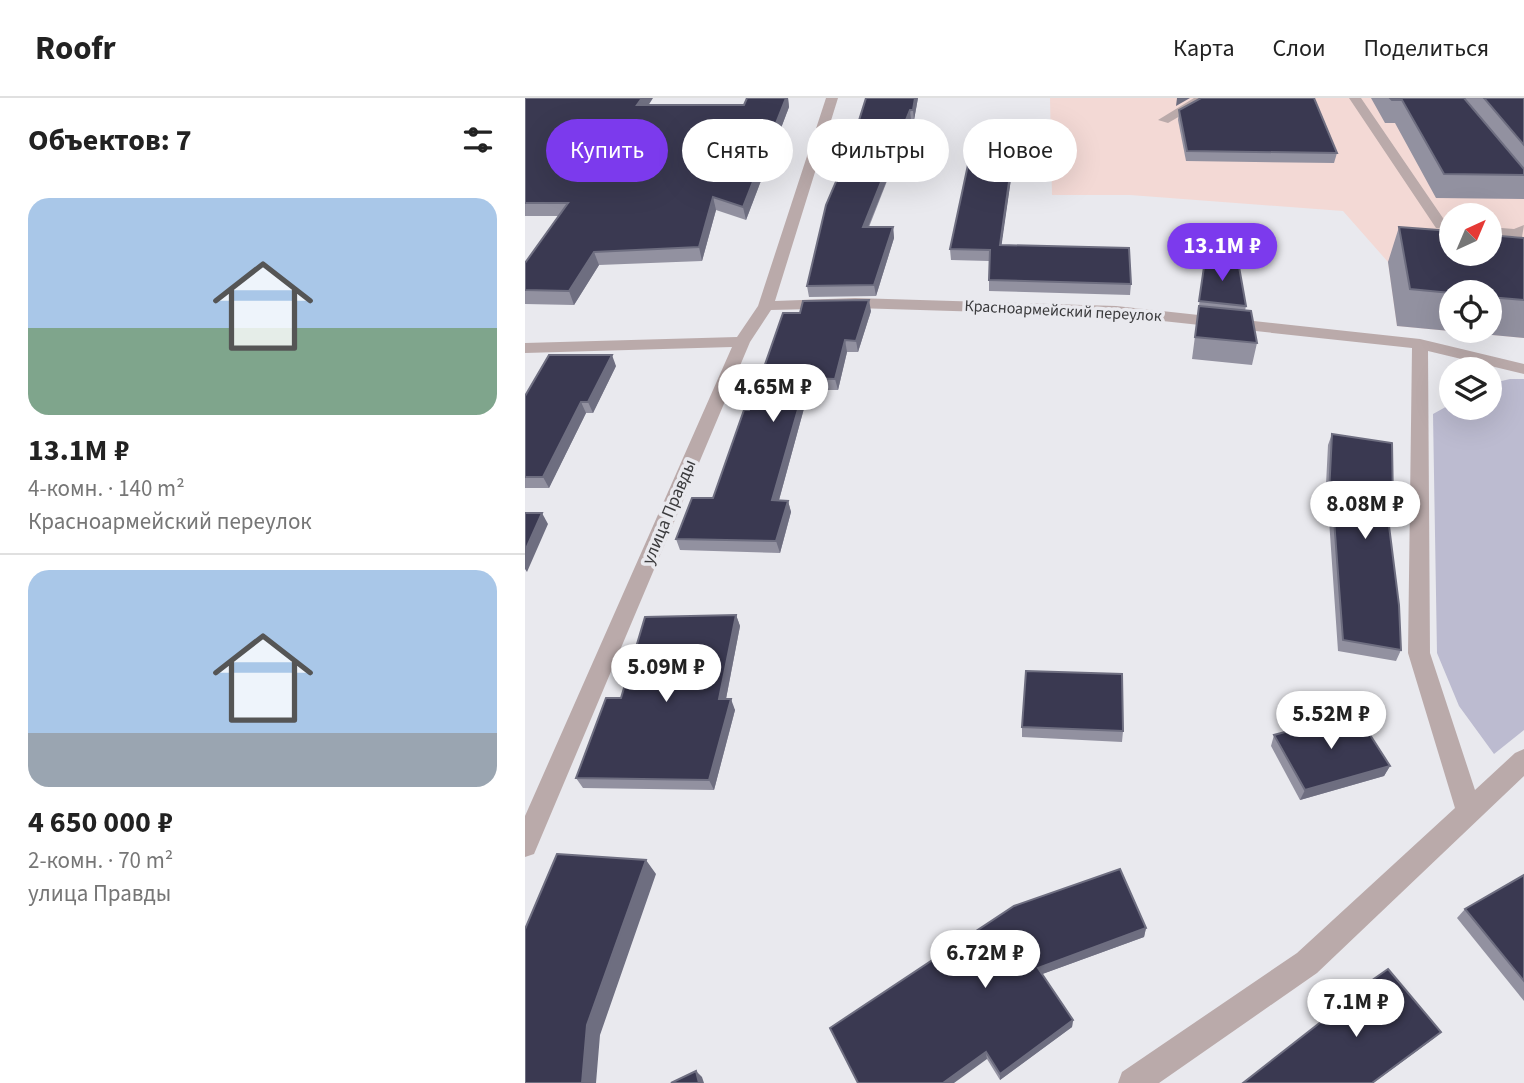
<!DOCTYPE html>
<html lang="ru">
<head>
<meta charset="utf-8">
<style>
  :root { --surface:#fff; --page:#f6f6f6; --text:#222; --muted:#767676; --line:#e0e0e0; --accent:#7c3aed }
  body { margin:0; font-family:"Source Sans 3",sans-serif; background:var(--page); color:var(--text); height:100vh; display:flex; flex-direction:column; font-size:26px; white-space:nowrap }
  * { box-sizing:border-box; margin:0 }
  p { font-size:23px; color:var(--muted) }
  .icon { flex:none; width:38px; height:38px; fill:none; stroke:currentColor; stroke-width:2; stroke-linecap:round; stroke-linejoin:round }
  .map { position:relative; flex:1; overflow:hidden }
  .sheet { display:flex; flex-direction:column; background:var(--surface); width:525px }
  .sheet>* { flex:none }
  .hud { position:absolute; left:21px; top:21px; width:665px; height:63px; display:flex; gap:14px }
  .needle { width:46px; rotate:44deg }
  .buttons { position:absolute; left:914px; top:105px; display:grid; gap:14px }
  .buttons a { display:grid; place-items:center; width:63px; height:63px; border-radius:50%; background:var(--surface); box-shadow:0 7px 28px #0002; font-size:35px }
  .price { position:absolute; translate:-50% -60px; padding:0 16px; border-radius:24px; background:#fff; color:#222; font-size:23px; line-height:46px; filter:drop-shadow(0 2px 4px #0008) }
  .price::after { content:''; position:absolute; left:50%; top:42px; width:21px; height:16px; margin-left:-10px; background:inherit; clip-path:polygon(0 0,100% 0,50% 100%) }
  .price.current { background:var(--accent); color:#fff }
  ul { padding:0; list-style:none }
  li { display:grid; align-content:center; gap:14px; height:371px; padding:0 28px }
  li+li { border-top:2px solid var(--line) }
  li span { display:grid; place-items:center; height:217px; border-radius:21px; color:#555 }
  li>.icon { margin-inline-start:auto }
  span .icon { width:126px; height:126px; fill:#fffc; stroke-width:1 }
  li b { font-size:30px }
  h2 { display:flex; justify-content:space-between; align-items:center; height:84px; padding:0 28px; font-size:30px }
  .pill { padding:0 24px; border-radius:32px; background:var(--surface); box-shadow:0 7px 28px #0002; font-size:24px; line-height:63px }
  .pill.current { background:var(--accent); color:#fff }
  header { display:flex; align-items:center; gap:42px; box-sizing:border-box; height:98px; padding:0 35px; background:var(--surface); border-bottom:2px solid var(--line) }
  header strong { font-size:33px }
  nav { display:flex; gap:38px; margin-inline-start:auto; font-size:24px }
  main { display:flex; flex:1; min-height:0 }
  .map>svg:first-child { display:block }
  .industrial { fill:#f3d9d5; fill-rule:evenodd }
  .green { fill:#bcbbd0 }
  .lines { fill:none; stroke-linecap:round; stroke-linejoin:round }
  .lane { fill:#baaaaa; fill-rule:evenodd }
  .street { fill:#baaaaa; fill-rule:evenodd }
  .wall { fill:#9291a0; fill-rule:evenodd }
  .shaded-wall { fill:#6e6e80 }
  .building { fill:#3a3951; stroke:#6e6e80; stroke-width:2 }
  .labels { text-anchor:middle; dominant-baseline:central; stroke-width:7; stroke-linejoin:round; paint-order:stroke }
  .far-street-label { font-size:16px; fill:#3b3b3d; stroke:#e9e9ee }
  .street-label { font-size:18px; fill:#3b3b3d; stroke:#e9e9ee }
</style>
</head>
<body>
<header>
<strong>Roofr</strong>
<nav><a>Карта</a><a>Слои</a><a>Поделиться</a></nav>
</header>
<main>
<section class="sheet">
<h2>Объектов: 7<svg class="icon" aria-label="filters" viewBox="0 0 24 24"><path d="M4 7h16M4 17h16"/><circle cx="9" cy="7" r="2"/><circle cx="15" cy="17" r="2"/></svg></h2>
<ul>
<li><span style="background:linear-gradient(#a9c7e8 60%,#7fa58c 0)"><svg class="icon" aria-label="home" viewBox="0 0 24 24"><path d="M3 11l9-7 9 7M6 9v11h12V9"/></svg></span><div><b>13.1M ₽</b><p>4-комн. · 140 m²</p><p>Красноармейский переулок</p></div></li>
<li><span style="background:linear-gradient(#a9c7e8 75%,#9aa5b1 0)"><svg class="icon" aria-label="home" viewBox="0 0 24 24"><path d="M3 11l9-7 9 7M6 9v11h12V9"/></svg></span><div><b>4 650 000 ₽</b><p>2-комн. · 70 m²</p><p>улица Правды</p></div></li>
</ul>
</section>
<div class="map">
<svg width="999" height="985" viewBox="0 0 999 985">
  <rect width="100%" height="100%" fill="#e9e9ee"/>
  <path class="industrial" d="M 525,0 L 986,0 L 999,16 L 999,240 L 872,228 L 863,164 L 818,113 L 605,97 L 527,97 ZM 926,117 L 964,117 L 964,156 L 926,156 ZM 926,194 L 964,194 L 964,233 L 926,233 Z"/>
  <path class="green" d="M 985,281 L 999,281 L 999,632 L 969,656 L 934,608 L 912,555 L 908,316 L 926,306 L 926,310 L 964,310 L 964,286 Z"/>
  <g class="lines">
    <g class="lane">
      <path d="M 669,0 L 681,0 L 681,3 L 643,25 L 633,22 Z"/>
      <path d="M 824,0 L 836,0 L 920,123 L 926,124 L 926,132 L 911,130 Z"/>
      <path d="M 999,127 L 997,139 L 964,137 L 964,129 L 989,131 Z"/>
    </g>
    <path class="street" d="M 301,0 L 313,0 L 250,203 L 330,200 L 591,208 L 895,241 L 999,266 L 999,276 L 903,253 L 905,555 L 950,692 L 990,655 L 999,651 L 999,678 L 792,875 L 634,985 L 593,985 L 597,974 L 772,855 L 930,710 L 883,555 L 887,250 L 591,218 L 330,210 L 246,212 L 225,244 L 9,756 L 0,759 L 0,718 L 207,249 L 0,255 L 0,245 L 212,239 L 233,208 Z"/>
  </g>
  <g class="wall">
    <path d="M 0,0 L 123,7 L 219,7 L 222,0 L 263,0 L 264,9 L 221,122 L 191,112 L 177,163 L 74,167 L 49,207 L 0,206 L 0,165 L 34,118 L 0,118 Z"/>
    <path d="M 393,0 L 389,22 L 386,22 L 344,129 L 368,129 L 369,140 L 351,198 L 284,199 L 282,188 L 325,51 Z"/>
    <path d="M 846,0 L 999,0 L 999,101 L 911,100 L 870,25 L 860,25 Z"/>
    <path d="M 654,12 L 812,55 L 809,65 L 661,63 L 653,22 Z"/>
    <path d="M 487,74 L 476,147 L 606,186 L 605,197 L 464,193 L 464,163 L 426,162 L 425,151 Z"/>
    <path d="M 874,129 L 999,140 L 999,240 L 872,228 L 863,164 ZM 926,194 L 964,194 L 964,233 L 926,233 Z"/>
    <path d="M 680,162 L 721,208 L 720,213 L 732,245 L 727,267 L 667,261 Z"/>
    <path d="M 346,213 L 333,254 L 322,254 L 313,292 L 284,292 L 254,402 L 263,403 L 266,414 L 255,455 L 155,452 L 151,441 L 188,400 L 224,312 Z"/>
    <path d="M 91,268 L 68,315 L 61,315 L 24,390 L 0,390 L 0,298 Z"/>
    <path d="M 807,336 L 868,405 L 863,417 L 876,552 L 871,563 L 813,553 L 803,407 L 800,406 L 803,347 Z"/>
    <path d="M 211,517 L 215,528 L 201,601 L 210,612 L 189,692 L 58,690 L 51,680 L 96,600 Z"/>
    <path d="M 497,629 L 598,633 L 597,644 L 497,639 Z"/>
    <path d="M 749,637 L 865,668 L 859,678 L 775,702 L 746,648 Z"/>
    <path d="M 999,777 L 999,903 L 932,820 L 940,811 Z"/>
    <path d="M 621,830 L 619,839 L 517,876 L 548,922 L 547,929 L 475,982 L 462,961 L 305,930 Z"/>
  </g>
  <g class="shaded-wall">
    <path d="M 117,0 L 128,0 L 116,19 L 112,7 Z"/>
    <path d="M 261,0 L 263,0 L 264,9 L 221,122 L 218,109 Z"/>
    <path d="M 390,0 L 393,0 L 389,22 L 388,12 Z"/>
    <path d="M 652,0 L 665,0 L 651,8 Z"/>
    <path d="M 385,12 L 386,22 L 339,139 L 338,129 Z"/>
    <path d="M 487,63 L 487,74 L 475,158 L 475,147 Z"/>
    <path d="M 188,99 L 191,112 L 177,163 L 174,149 Z"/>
    <path d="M 368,129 L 369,140 L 351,198 L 349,187 Z"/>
    <path d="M 69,154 L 74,167 L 49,207 L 44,193 Z"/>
    <path d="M 344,202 L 346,213 L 333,254 L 331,243 Z"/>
    <path d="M 320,242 L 322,254 L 313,292 L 310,281 Z"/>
    <path d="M 87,257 L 91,268 L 68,315 L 63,304 Z"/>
    <path d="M 282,280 L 284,292 L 251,413 L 247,402 Z"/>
    <path d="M 56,304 L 61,315 L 24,390 L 18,379 Z"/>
    <path d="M 263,403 L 266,414 L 255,455 L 251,443 Z"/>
    <path d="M 17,415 L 23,426 L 2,474 L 0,471 L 0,453 Z"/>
    <path d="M 211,517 L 215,528 L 199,611 L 194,601 Z"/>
    <path d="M 206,601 L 210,612 L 189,692 L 184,682 Z"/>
    <path d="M 865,668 L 859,678 L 775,702 L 780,692 Z"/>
    <path d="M 121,762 L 131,776 L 75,937 L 71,985 L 57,985 L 62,927 Z"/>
    <path d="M 621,830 L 619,839 L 512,878 L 513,870 Z"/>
    <path d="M 548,922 L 547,929 L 475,982 L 475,976 Z"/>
    <path d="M 916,934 L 908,941 L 848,985 L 847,985 Z"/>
    <path d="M 461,954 L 462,961 L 429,985 L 418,985 Z"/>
    <path d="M 171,973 L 177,979 L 179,985 L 174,985 Z"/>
  </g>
  <g class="building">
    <path d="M 0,0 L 117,0 L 112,7 L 219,7 L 222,0 L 261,0 L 218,109 L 188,99 L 174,149 L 69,154 L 44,193 L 0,192 L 0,165 L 43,105 L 0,105 Z"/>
    <path d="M 341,0 L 390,0 L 388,12 L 385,12 L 338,129 L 368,129 L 349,187 L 282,188 L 301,107 L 325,51 Z"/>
    <path d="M 676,0 L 789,0 L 812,55 L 662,53 L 654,12 Z"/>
    <path d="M 865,0 L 939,0 L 999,71 L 999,77 L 919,76 L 877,2 L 867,2 Z"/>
    <path d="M 959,0 L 999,0 L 999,47 Z"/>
    <path d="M 444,62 L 487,63 L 475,147 L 604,150 L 606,186 L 464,182 L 465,152 L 425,151 Z"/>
    <path d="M 874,129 L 926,133 L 926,156 L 964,156 L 964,137 L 999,140 L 999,202 L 964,199 L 964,194 L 926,195 L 885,191 Z"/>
    <path d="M 680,162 L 713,163 L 721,208 L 674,203 Z"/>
    <path d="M 344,202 L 331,243 L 320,242 L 310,281 L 282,280 L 247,402 L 263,403 L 251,443 L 151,441 L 167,400 L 188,400 L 219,312 L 224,312 L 258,215 L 275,215 L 278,203 Z"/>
    <path d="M 674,208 L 726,213 L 732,245 L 670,239 Z"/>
    <path d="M 24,257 L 87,257 L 63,304 L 56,304 L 18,379 L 0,379 L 0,298 Z"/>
    <path d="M 807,336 L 867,345 L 868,405 L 861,404 L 874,507 L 876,552 L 818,542 L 807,395 L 804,395 Z"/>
    <path d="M 0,415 L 17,415 L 0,453 Z"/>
    <path d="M 211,517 L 194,601 L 206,601 L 184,682 L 51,680 L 81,600 L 96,600 L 120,519 Z"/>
    <path d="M 501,573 L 597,576 L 598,633 L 497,629 Z"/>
    <path d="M 831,615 L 865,668 L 780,692 L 749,637 Z"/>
    <path d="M 32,756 L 121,762 L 62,927 L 57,985 L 0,985 L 0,831 Z"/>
    <path d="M 595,771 L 621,830 L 513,870 L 548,922 L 475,976 L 461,954 L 418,985 L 333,985 L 305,930 L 489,808 Z"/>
    <path d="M 999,777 L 999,883 L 940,811 Z"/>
    <path d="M 863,871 L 916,934 L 847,985 L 718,985 L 815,909 L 813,906 Z"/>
    <path d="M 171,973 L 174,985 L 146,985 Z"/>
  </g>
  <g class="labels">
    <g class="far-street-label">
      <text transform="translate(538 213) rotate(3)">Красноармейский переулок</text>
    </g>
    <g class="street-label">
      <text transform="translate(144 414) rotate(-67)">улица Правды</text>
    </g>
  </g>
</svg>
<div class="buttons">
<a><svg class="needle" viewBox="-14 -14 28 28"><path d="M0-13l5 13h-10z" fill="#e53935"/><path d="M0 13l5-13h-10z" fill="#767676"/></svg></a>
<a><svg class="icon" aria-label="locate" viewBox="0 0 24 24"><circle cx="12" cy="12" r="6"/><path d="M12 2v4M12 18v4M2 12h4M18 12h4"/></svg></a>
<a><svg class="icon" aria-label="layers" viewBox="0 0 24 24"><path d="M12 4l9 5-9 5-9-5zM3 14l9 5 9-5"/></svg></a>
</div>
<b class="price current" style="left:697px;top:185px">13.1M ₽</b>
<b class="price" style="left:248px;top:326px">4.65M ₽</b>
<b class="price" style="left:840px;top:443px">8.08M ₽</b>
<b class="price" style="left:141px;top:606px">5.09M ₽</b>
<b class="price" style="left:806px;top:653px">5.52M ₽</b>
<b class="price" style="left:460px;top:892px">6.72M ₽</b>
<b class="price" style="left:831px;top:941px">7.1M ₽</b>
<div class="hud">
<a class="pill current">Купить</a>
<a class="pill">Снять</a>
<a class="pill">Фильтры</a>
<a class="pill">Новое</a>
</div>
</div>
</main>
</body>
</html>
